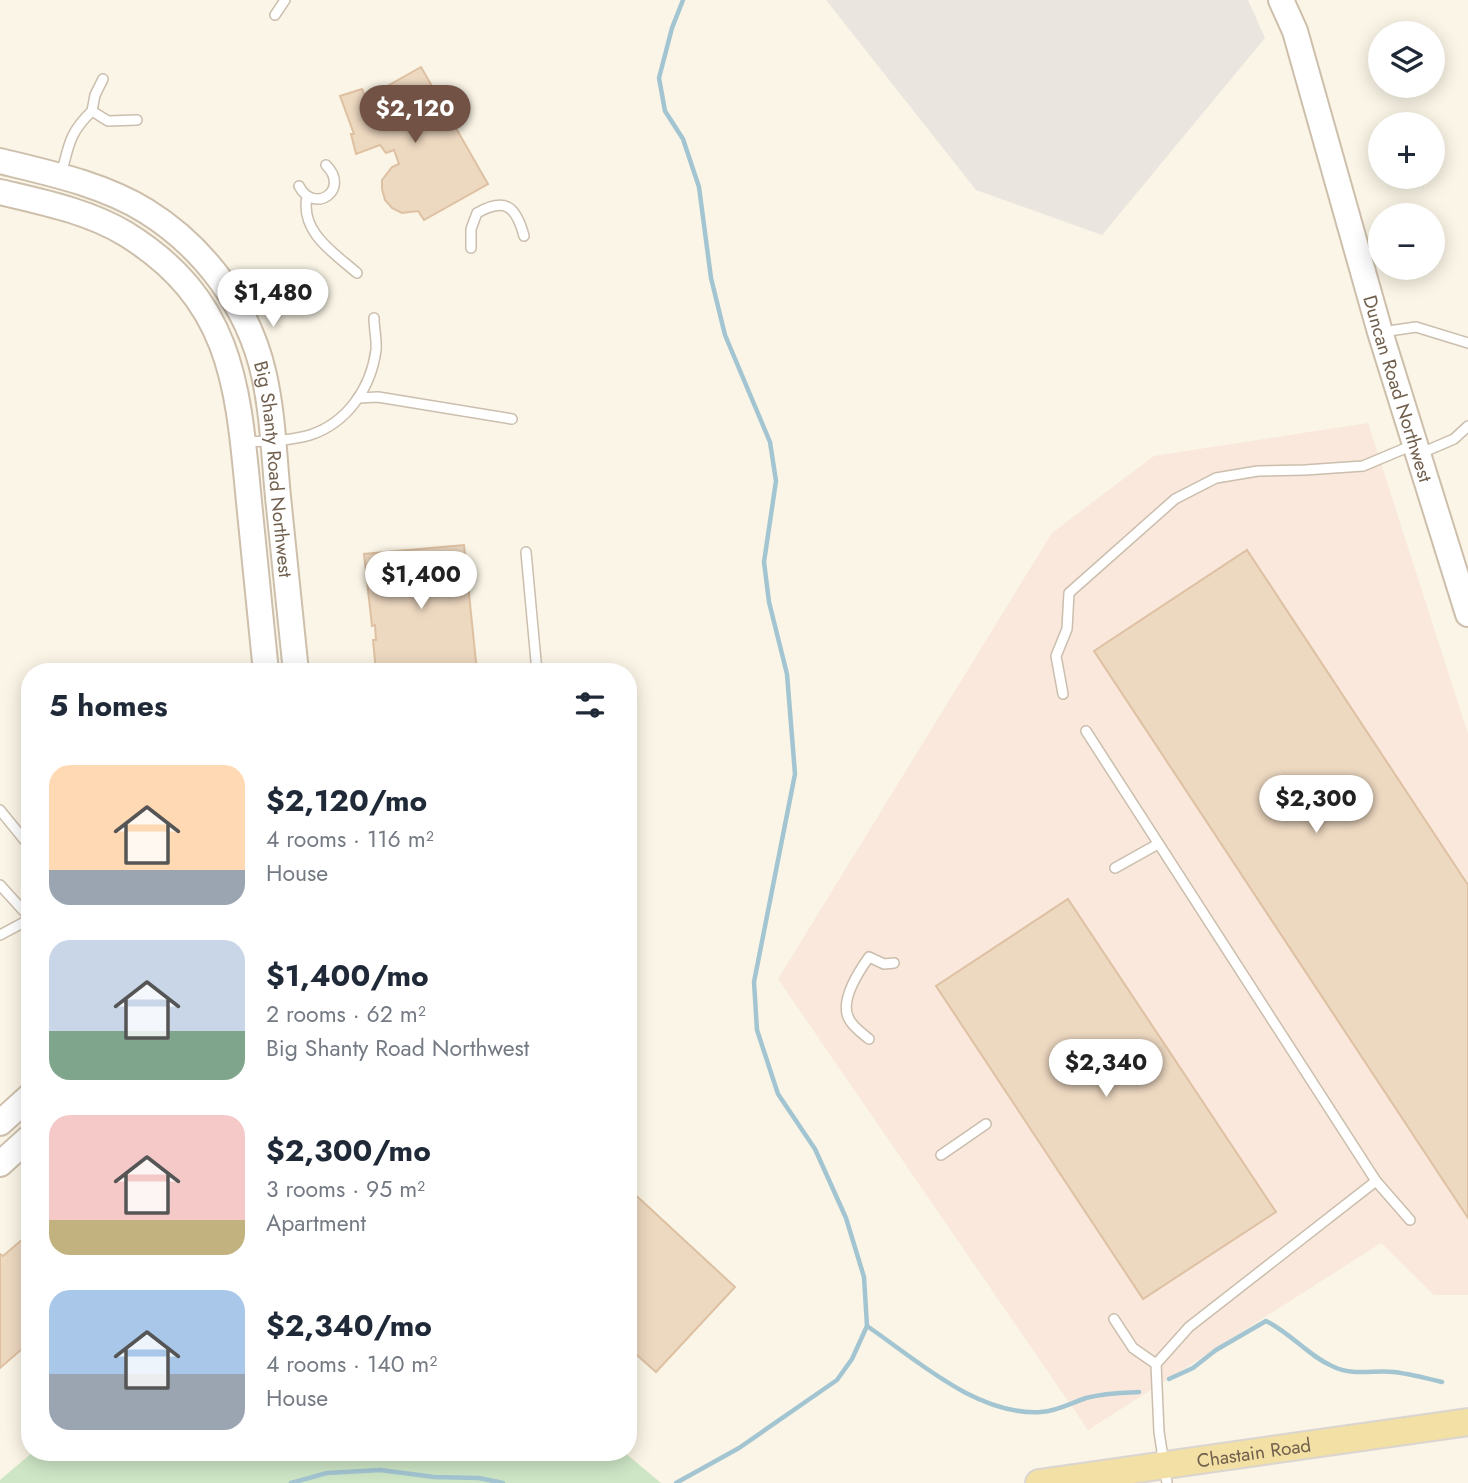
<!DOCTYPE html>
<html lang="en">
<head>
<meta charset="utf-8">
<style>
  :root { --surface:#fff; --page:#f6f6f7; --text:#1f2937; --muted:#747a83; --accent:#725245 }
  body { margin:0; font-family:Jost,sans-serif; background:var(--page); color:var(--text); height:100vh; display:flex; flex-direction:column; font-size:26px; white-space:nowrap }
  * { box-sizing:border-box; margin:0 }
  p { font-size:23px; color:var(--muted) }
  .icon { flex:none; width:38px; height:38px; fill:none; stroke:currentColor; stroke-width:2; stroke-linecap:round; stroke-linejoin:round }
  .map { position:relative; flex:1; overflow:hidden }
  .side { position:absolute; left:21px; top:663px; width:616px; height:798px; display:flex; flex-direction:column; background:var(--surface); border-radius:28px; box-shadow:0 4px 18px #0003 }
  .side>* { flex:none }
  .fabs { position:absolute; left:1368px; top:21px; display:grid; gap:14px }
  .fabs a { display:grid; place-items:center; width:77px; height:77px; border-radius:50%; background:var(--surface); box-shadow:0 4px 18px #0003; font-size:35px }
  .price { position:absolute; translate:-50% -60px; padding:0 16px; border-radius:24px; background:#fff; color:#222; font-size:23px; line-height:46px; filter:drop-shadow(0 2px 4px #0008) }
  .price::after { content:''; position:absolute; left:50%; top:42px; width:21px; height:16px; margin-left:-10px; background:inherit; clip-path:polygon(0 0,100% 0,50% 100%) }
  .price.current { background:var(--accent); color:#fff }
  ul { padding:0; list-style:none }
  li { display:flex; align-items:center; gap:21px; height:175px; padding:0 28px }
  li span { display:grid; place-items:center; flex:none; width:196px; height:140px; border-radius:21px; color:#555 }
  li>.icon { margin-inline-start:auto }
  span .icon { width:84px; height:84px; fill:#fffc; stroke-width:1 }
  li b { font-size:30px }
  h2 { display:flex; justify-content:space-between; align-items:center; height:84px; padding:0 28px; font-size:30px }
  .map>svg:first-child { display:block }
  .commercial { fill:#f9e8db }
  .industrial { fill:#eae6df }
  .green { fill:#cee6c6 }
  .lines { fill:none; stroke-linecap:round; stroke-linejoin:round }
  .stream { stroke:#a3c5d2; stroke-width:4.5 }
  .building { fill:#edd8c0; stroke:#dec1a2; stroke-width:2 }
  .lane-casing { stroke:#cbbead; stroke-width:12 }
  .secondary-casing { stroke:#cdbfab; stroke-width:28 }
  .primary-casing { stroke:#dad5d1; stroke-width:30 }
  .lane { stroke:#fff; stroke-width:9 }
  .secondary { stroke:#fff; stroke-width:24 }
  .primary { stroke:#f2e0a4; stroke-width:26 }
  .labels { text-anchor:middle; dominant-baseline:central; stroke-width:6; stroke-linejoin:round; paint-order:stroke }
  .street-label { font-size:19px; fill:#715f4d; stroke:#fdf9ec }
</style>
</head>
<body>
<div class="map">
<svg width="1468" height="1483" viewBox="0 0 1468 1483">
  <rect width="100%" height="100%" fill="#faf5e6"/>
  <path class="commercial" d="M 1368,423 L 1468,734 L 1468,1295 L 1434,1295 L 1381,1243 L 1088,1430 L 778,979 L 1052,533 L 1154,456 Z"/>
  <path class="industrial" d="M 826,0 L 1248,0 L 1265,38 L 1102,235 L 976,190 Z"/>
  <path class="green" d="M 33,1452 L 624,1452 L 661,1483 L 0,1483 L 0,1480 Z"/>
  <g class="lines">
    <g class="stream">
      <path d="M 867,1326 C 917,1360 977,1416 1041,1412 C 1058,1411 1071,1403 1086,1398 C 1104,1393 1121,1393 1139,1392"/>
      <path d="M 1169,1379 L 1193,1368 L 1216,1350 L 1266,1321 C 1291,1333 1308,1356 1334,1367 C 1353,1376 1373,1370 1394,1372 C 1410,1374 1426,1378 1442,1382"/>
      <path d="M 291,1483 L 327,1473 L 380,1470 L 434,1477 L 479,1478 L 503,1483"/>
      <path d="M 676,1483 L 739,1448 L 837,1380 L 852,1359 L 867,1326 L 864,1277 L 846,1218 L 815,1149 L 778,1094 L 757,1030 L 754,982 L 795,774 L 787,674 L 769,602 L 764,562 L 776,481 L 770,442 L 725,335 L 711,278 L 699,187 L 683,139 L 665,111 L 659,78 L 672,28 L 683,0"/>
    </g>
  </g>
  <g class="building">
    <path d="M 421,67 L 488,184 L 424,220 L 418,211 L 402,213 L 392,208 L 385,200 L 382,189 L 382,180 L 392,167 L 399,164 L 394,150 L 386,153 L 380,145 L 356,154 L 351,134 L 354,134 L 340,96 L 362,89 L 366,98 Z"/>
    <path d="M 464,545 L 477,672 L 376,672 L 373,640 L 376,640 L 375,625 L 372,626 L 364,554 Z"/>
    <path d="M 1247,550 L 1468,885 L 1468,1218 L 1094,651 Z"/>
    <path d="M 1068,899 L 1276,1212 L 1143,1299 L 936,986 Z"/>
    <path d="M 628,1188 L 735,1287 L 656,1372 L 628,1347 Z"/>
    <path d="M 30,1233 L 30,1342 L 0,1368 L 0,1254 L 3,1256 Z"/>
  </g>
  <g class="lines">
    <g class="lane-casing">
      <g id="lane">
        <path d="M 275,15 L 285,0"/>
        <path d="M 92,111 L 95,95 L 103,79"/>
        <path d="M 61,175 C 69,145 69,133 92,111 L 108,121 L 137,120"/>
        <path d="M 299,186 C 314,215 351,190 326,165"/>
        <path d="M 307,197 C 300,232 334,253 357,273"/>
        <path d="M 471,248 L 471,229 L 477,213 C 505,197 516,206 524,236"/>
        <path d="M 1382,332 L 1416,327 L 1468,343"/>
        <path d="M 358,398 L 378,397 L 512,419"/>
        <path d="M 246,442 C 267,441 289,441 310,435 C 347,423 371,388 376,350 C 377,340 374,329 374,318"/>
        <path d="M 1419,454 L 1454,439 L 1468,426"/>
        <path d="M 526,552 L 537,672"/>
        <path d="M 1063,694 L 1056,656 L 1067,629 L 1069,593 L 1175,499 L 1216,478 L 1258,471 L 1305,470 L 1363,466 L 1413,445"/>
        <path d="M 1086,731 L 1376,1181"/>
        <path d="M 0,810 L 30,847"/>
        <path d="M 1115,868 L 1158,844"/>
        <path d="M 0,885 L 30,918"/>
        <path d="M 0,935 L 30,919"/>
        <path d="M 869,1039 C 863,1034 853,1027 849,1019 C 839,1001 859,971 869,957 L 884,964 L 894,963"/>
        <path d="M 941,1155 L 986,1124"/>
        <path d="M 1114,1319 L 1133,1348 L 1156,1364 L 1159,1432 L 1167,1483"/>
        <path d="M 1156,1364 L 1189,1327 L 1376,1181 L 1410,1220"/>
      </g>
    </g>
    <g class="secondary-casing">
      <g id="secondary">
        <path id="s1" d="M 1281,0 L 1295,31 L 1380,332 L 1468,614"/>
        <path id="s2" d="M 0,161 C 49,173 102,184 146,211 C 204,247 249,307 264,375 C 273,415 274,456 278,497 C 284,555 290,614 296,672"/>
        <path d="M 0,192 C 42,202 88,211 126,234 C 234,301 238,388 249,502 C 255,559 260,615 266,672"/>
        <path d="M 0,1123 L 30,1096"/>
        <path d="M 0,1164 L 30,1137"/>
      </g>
    </g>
    <g class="primary-casing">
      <g id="primary">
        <path id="s3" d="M 1039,1483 L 1468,1422"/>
      </g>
    </g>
    <use href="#lane" class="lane"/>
    <use href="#secondary" class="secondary"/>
    <use href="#primary" class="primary"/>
  </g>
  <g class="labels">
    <g class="street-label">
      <text stroke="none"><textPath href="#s1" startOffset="406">Duncan Road Northwest</textPath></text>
      <text stroke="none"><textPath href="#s2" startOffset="457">Big Shanty Road Northwest</textPath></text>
      <text stroke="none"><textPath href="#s3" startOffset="217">Chastain Road</textPath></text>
    </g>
  </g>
</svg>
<div class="fabs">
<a><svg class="icon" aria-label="layers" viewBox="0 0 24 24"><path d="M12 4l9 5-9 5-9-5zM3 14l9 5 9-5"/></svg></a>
<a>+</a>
<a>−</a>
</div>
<b class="price current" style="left:415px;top:145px">$2,120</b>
<b class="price" style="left:273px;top:329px">$1,480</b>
<b class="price" style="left:421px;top:611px">$1,400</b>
<b class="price" style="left:1316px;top:835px">$2,300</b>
<b class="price" style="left:1106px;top:1099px">$2,340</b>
<section class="side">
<h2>5 homes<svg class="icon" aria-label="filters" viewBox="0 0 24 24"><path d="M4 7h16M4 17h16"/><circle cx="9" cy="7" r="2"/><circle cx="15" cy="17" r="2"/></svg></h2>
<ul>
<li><span style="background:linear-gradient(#ffd9b3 75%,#9aa5b1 0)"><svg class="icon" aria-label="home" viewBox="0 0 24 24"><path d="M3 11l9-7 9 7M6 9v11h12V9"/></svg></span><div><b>$2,120/mo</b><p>4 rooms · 116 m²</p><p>House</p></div></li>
<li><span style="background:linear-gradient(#c9d6e8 65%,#7fa58c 0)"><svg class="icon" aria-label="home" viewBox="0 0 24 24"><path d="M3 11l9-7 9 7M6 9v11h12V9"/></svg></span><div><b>$1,400/mo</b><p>2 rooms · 62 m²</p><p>Big Shanty Road Northwest</p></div></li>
<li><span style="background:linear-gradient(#f6c9c9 75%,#c2b280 0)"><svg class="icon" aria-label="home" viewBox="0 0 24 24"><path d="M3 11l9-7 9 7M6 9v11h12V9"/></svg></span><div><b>$2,300/mo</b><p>3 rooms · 95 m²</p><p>Apartment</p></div></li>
<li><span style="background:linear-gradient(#a9c7e8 60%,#9aa5b1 0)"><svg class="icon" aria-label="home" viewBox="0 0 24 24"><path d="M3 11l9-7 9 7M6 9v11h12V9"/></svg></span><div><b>$2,340/mo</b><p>4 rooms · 140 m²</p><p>House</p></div></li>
</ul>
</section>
</div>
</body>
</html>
